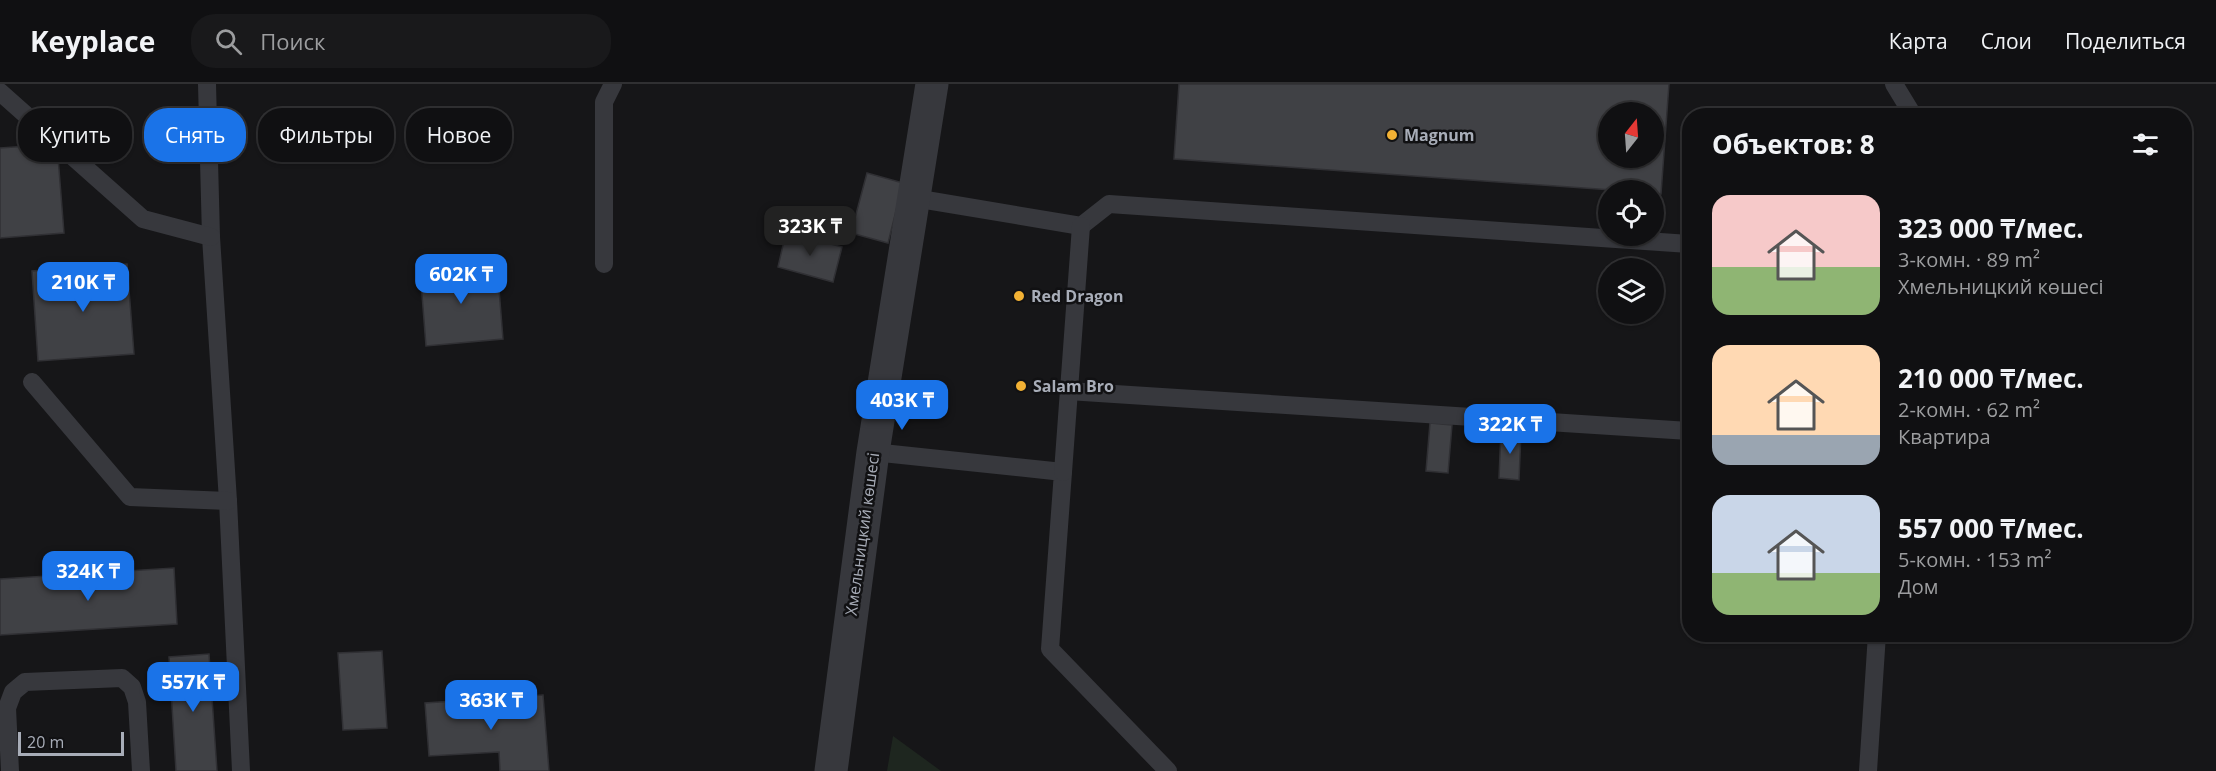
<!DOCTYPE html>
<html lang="ru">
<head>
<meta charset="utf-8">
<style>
  :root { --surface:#101012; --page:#19191b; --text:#f1f3f6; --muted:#9c9d9f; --line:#303032; --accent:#1a73e8 }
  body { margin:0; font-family:"Open Sans",sans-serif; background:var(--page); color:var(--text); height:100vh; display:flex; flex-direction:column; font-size:22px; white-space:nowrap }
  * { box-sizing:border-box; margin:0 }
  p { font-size:20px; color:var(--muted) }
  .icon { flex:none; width:33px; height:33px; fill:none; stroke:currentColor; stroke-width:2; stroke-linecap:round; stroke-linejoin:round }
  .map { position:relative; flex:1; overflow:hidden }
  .panel { position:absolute; left:1682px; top:24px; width:510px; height:534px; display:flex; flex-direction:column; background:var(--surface); border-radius:24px; box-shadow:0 2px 4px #0004,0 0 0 2px var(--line) }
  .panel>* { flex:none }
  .hud { position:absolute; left:18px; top:24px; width:570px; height:54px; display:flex; gap:12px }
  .needle { width:39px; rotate:17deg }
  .tools { position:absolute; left:1598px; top:18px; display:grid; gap:12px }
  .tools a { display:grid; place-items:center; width:66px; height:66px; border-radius:50%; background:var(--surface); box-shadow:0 2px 4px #0004,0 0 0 2px var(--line); font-size:30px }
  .scale { position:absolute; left:18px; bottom:15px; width:106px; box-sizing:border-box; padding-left:6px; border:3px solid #a8adb8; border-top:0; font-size:16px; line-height:21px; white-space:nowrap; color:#a8adb8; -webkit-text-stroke:4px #111113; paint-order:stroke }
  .price { position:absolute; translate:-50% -51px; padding:0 14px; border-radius:12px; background:var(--accent); color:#fff; font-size:20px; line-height:39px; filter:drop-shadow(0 2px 3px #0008) }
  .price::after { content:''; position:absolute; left:50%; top:36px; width:18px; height:14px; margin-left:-9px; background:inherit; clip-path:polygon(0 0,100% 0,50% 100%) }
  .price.selected { background:#222; color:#fff }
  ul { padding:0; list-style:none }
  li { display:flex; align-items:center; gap:18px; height:150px; padding:0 30px }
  li span { display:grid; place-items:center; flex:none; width:168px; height:120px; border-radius:18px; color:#555 }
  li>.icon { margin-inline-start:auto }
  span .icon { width:72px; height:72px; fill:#fffc; stroke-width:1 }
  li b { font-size:26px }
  h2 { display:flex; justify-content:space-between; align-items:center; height:72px; padding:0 30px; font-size:26px }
  .chip { padding:0 21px; border-radius:24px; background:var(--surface); box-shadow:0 2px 4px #0004,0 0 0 2px var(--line); font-size:21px; line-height:54px }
  .chip.selected { background:var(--accent); color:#fff }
  header { display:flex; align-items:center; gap:36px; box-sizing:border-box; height:84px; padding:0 30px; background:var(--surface); border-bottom:2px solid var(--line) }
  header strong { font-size:28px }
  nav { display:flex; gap:33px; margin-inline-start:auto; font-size:21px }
  .search { width:420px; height:54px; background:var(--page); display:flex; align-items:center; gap:15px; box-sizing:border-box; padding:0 21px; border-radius:24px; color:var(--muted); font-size:22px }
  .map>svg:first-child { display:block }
  .green { fill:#1e261f }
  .building { fill:#404145; stroke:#303034; stroke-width:1.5; fill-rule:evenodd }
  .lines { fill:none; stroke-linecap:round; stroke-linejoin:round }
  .service { stroke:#37383d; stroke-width:18 }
  .tertiary { stroke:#37383d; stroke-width:33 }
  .poi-dot { fill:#f2b134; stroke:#111113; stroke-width:2 }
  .labels { text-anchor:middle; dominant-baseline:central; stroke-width:5; stroke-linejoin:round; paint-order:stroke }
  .poi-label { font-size:16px; font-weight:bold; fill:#a8adb8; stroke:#111113; text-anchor:start }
  .street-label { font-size:16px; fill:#a8adb8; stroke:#111113 }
</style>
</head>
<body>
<header>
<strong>Keyplace</strong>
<div class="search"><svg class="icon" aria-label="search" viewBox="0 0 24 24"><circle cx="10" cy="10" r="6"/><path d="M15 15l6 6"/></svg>Поиск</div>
<nav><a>Карта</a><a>Слои</a><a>Поделиться</a></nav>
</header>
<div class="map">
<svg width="2216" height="687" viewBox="0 0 2216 687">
  <rect width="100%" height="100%" fill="#161618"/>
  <path class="green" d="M 893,652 L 941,687 L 887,687 Z"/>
  <g class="building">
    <path d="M 1179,0 L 1669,0 L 1661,110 L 1653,109 L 1653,106 L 1612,106 L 1174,75 ZM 1608,28 L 1653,28 L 1653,74 L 1608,74 Z"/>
    <path d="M 57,60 L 64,149 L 0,154 L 0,64 Z"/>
    <path d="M 867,89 L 903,99 L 888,159 L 851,149 Z"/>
    <path d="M 786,148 L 842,163 L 833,198 L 778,183 Z"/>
    <path d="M 127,180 L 134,270 L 38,277 L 32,187 Z"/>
    <path d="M 497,180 L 503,255 L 426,262 L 420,185 Z"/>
    <path d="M 1430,339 L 1452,341 L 1448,389 L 1426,387 Z"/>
    <path d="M 1501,346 L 1521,348 L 1519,396 L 1499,394 Z"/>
    <path d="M 174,484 L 177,540 L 0,551 L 0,495 Z"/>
    <path d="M 382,567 L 387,644 L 343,646 L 338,569 Z"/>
    <path d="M 209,570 L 217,687 L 176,687 L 169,573 Z"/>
    <path d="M 543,611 L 549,687 L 500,687 L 499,668 L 429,672 L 425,619 Z"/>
  </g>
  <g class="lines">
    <g class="service">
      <path d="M 207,0 L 211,153 L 228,417 L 241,687"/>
      <path d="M 1894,0 L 1911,28 L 1911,32"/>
      <path d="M 0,8 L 143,135 L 211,153"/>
      <path d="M 914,114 L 1081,142 L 1109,120 L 1689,160"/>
      <path d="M 604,180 L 604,18 L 613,0"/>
      <path d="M 32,298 L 130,413 L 228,417"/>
      <path d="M 1068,307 L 1689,347"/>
      <path d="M 873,368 L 1063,388 L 1050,565 L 1168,687"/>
      <path d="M 1063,388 L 1081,142"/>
      <path d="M 10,687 L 7,624 L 13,608 L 25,598 L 122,594 L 132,603 L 137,618 L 141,687"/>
      <path d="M 1868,687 L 1877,550"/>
    </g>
    <path class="tertiary" d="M 831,687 L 873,368 L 932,0"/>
  </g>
  <g class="poi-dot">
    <circle cx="1392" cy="51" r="6"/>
    <circle cx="1019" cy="212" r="6"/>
    <circle cx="1021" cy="302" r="6"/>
  </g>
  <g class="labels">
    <g class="poi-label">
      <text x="1404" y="51">Magnum</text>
      <text x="1031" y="212">Red Dragon</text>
      <text x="1033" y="302">Salam Bro</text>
    </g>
    <g class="street-label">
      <text transform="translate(862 450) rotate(-82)">Хмельницкий көшесі</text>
    </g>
  </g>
</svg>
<div class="tools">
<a><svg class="needle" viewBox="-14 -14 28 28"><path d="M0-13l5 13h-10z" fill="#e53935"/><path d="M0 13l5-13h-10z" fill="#9c9d9f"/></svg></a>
<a><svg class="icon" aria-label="locate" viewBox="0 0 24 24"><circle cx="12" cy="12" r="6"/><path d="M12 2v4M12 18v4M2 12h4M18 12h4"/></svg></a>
<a><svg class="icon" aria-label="layers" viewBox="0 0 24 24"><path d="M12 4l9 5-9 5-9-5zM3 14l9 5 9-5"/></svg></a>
</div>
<div class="scale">20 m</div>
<b class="price selected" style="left:810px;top:173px">323K ₸</b>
<b class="price" style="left:461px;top:221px">602K ₸</b>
<b class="price" style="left:83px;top:229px">210K ₸</b>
<b class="price" style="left:902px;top:347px">403K ₸</b>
<b class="price" style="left:1510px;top:371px">322K ₸</b>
<b class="price" style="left:88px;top:518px">324K ₸</b>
<b class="price" style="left:193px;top:629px">557K ₸</b>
<b class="price" style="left:491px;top:647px">363K ₸</b>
<div class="hud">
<a class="chip">Купить</a>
<a class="chip selected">Снять</a>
<a class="chip">Фильтры</a>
<a class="chip">Новое</a>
</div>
<section class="panel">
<h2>Объектов: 8<svg class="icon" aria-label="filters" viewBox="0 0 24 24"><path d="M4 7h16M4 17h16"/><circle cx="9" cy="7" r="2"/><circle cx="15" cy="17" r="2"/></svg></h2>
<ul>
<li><span style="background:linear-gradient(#f6c9c9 60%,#8fb573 0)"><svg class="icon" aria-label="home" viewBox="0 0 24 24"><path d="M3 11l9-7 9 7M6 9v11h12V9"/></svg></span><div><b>323 000 ₸/мес.</b><p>3-комн. · 89 m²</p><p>Хмельницкий көшесі</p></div></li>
<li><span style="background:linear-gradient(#ffd9b3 75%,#9aa5b1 0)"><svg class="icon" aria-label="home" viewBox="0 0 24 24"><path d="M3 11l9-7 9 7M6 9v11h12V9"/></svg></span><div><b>210 000 ₸/мес.</b><p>2-комн. · 62 m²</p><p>Квартира</p></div></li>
<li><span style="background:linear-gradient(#c9d6e8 65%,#8fb573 0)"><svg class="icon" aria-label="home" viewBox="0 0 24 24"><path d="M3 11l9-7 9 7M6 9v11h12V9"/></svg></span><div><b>557 000 ₸/мес.</b><p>5-комн. · 153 m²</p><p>Дом</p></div></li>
</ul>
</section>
</div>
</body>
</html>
